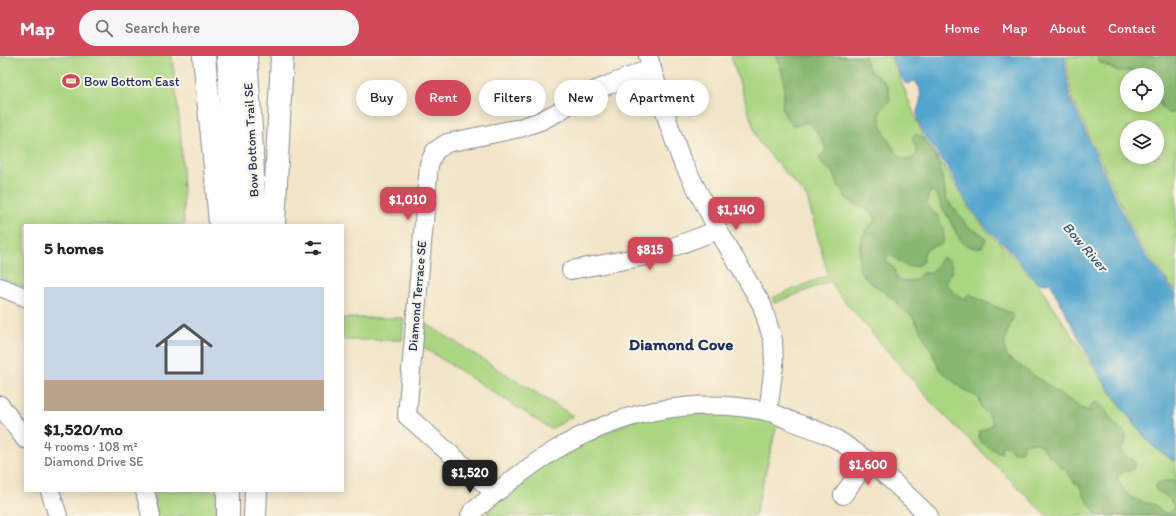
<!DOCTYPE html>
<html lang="en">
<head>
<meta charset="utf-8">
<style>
  :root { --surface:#fff; --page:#f6f6f6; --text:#222; --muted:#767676; --accent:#d1495b }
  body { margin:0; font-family:Itim,sans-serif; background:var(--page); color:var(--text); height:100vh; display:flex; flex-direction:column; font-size:15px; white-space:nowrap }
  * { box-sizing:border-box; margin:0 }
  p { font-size:13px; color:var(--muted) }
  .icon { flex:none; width:22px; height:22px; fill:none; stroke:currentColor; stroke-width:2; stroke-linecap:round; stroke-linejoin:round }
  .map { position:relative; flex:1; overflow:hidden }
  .details { position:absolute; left:24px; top:168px; width:320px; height:268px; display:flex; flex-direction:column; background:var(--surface); border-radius:0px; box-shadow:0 2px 10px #0003 }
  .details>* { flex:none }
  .banner { position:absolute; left:356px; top:24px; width:380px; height:36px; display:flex; gap:8px }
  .fabs { position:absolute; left:1120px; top:12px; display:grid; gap:8px }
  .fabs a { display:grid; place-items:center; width:44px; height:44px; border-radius:50%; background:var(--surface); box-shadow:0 2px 10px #0003; font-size:20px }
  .price { position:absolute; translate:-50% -34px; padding:0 9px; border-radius:8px; background:var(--accent); color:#fff; font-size:13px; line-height:26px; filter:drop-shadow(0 1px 2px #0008) }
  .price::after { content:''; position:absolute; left:50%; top:24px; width:12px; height:9px; margin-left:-6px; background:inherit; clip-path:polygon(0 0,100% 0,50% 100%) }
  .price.selected { background:#222; color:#fff }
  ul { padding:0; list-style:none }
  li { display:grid; align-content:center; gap:8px; height:212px; padding:0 20px }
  li span { display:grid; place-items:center; height:124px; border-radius:0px; color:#555 }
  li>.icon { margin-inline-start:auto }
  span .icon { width:72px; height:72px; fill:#fffc; stroke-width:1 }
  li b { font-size:17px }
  h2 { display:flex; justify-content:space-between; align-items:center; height:48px; padding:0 20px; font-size:17px }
  .chip { padding:0 14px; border-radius:18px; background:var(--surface); box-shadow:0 2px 10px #0003; font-size:14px; line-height:36px }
  .chip.selected { background:var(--accent); color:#fff }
  header { display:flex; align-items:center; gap:24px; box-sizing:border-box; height:56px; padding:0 20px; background:var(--accent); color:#fff }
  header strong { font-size:19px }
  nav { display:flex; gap:22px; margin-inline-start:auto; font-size:14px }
  .search { width:280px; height:36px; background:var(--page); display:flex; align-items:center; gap:10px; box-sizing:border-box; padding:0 14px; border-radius:22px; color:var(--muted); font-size:15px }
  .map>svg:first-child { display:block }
  .green { fill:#aad581; stroke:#628270; fill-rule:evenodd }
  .forest { fill:#87b66f; stroke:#517266 }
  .water { fill:#52a5cd; stroke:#366a96 }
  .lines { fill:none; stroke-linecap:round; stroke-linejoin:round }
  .minor-casing { stroke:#868a92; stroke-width:20 }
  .highway-casing { stroke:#868a92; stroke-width:24 }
  .minor { stroke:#fff; stroke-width:18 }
  .highway { stroke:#fff; stroke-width:22 }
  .labels { text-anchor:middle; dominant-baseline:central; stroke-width:4; stroke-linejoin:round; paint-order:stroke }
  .poi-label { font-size:13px; fill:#1b2f5e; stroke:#fcf5e5; text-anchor:start }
  .street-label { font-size:13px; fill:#1b2f5e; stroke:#fcf5e5 }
  .water-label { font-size:14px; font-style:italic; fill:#2e5885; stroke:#fcf5e5 }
  .district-label { font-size:17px; font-weight:bold; fill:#1b2f5e; stroke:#fcf5e5 }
</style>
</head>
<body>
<header>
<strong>Map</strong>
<div class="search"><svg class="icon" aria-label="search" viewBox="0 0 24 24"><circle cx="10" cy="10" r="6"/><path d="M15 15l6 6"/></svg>Search here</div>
<nav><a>Home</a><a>Map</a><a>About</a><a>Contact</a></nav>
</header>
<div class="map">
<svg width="1176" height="460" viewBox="0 0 1176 460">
  <rect width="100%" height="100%" fill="#fcf5e5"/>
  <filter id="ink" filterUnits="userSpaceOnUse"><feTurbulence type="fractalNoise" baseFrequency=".025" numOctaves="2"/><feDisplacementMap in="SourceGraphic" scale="8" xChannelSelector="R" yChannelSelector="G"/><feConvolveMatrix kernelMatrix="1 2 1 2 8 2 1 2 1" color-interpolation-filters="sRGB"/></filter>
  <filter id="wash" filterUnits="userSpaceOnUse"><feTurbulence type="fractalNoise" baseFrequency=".012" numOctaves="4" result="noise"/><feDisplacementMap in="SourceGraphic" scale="16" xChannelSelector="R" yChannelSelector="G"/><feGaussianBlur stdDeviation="0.9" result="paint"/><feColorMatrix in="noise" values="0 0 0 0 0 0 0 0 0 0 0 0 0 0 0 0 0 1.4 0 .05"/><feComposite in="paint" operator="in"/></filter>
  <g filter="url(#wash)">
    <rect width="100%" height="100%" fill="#f2e4c7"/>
    <g class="green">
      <path d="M 0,0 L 172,0 L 181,81 L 184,169 L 25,169 L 25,231 L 0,221 Z"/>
      <path d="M 731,0 L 889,0 L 899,20 L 923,80 L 946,113 L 968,151 L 989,177 L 1005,192 L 1037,227 L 1120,350 L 1150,388 L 1176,407 L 1176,460 L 1047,460 L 933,348 L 837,236 L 831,225 L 774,247 L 772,242 L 828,219 L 807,141 L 758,85 Z"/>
      <path d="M 1068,0 L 1176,0 L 1176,236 L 1138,185 L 1071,40 L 1067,5 ZM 1127,19 L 1157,19 L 1157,49 L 1127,49 ZM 1127,71 L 1157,71 L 1157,101 L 1127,101 Z"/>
      <path d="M 343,262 L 404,262 L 402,284 L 343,284 Z"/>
      <path d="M 425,267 L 509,320 L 573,360 L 551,373 L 423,291 Z"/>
      <path d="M 657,354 L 779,360 L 755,460 L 487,460 L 495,437 L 530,411 Z"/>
      <path d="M 153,435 L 217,435 L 217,460 L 157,460 Z"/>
    </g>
    <g class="forest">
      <path d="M 776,0 L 865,0 L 867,10 L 871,16 L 883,24 L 888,31 L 890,45 C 886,48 881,52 880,57 C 877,71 905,123 917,96 L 912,81 L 916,78 L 924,83 L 939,106 L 947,144 L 962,162 L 967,170 L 983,179 L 986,183 L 982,191 C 961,196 956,175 948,161 C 946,157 943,154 941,150 C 939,144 938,138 932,135 C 928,139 925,147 929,152 C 930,155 934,156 936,158 C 942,165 946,181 942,188 C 928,192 924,191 923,206 C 911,216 901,207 891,199 L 887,202 L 886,206 L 893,211 L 898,224 L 907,225 L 916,224 L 922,217 C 934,219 937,209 942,201 L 950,205 L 953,214 C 951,219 947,221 945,226 C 950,233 956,239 963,243 L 970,238 L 978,243 L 1011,257 L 1014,260 C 1009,273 1001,286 1007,301 L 1081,352 L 1090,356 L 1090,350 L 1094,347 L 1098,346 C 1104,352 1107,358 1112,364 C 1122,377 1133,375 1121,394 C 1123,401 1127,402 1134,404 L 1136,409 L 1133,413 L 1119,418 L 1118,423 L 1124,435 L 1132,442 L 1145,447 L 1154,448 L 1163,457 C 1169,458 1171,456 1174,451 C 1171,442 1164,438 1156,434 L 1156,429 C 1161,424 1166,425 1173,425 L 1176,428 L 1176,460 L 1098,460 L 1083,439 L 1082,434 L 1079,429 L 1075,427 L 1064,412 L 1060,411 L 1041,390 L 1037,387 L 1027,387 L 1023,391 L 1021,395 C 1015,397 1012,396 1009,391 L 1004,390 L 1001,393 L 1003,397 C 998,397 983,389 980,384 C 978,381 980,377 980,375 L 989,371 L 992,368 C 992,360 987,359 983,353 C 980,350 980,346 979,342 L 963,333 L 943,317 L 939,312 L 931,294 L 913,261 L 904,254 L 888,239 L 867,224 L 860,215 L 859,211 L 860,185 L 867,172 L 874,166 L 876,162 L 869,154 L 854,148 L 846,142 L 836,125 L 835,120 L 832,115 L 824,110 L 819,101 L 826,94 C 825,86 814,71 807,66 L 797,69 L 792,69 C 776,51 785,47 784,27 C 784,20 779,7 776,0 Z"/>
      <path d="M 1097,0 L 1176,0 L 1176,38 L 1173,39 L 1174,52 L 1173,57 L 1168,57 C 1155,48 1157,33 1157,19 L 1142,19 L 1134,15 L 1118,15 L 1099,6 Z"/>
    </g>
    <path class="water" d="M 891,0 L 1066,0 L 1065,5 L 1069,40 L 1136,186 L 1176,238 L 1176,406 L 1151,388 L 1121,350 L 1090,303 L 1056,239 L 1050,226 L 1042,228 L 1037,226 L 1006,190 L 990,176 L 969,150 L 948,112 L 925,80 L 918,64 L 917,57 L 921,41 L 920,33 L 916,26 L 913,25 L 909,28 L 905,27 L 900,19 Z"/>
  </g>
  <g filter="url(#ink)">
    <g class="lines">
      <g class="minor-casing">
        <g id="minor">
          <path d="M 648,0 L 670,72 L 681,103 L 718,174 L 762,249 L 773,285 L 774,309 L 768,356"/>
          <path d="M 571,214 L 652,199 L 718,174"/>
          <path d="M 0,231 L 25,241"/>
          <path d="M 0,349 L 25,383"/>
          <path d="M 50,435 L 58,460"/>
          <path d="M 145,435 L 151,460"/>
          <path d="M 495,437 L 407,360 L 429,108 L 435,95 L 447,87 L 520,72 L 540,65 L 558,56 L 580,41 L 608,29 L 652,12"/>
          <path d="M 843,439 L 868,404"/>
          <path d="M 470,460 L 472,456 C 498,435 524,413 552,396 C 617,356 691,340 766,355 C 776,357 785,363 794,366 C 807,371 821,375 834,382 C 840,385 845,389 851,393 C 880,412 904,436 929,460"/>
        </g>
      </g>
      <g class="highway-casing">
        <g id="highway">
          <path d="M 204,0 C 209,56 216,113 220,169"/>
          <path d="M 228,0 L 234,117 L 235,169"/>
          <path d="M 246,0 L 251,73 L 255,169"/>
          <path d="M 274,169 L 282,0"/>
          <path d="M 228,460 L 228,435"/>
          <path d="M 255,460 L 256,435"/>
        </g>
      </g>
      <use href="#minor" class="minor"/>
      <use href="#highway" class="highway"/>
    </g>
  </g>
  <defs>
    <g id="stadium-bare" transform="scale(1.38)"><path d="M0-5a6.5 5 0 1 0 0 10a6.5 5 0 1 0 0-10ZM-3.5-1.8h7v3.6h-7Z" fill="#d1495b" stroke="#fcf5e5" stroke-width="2.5" paint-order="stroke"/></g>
  </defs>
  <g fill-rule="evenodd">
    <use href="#stadium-bare" x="71" y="25"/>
  </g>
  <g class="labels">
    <g class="poi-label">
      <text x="84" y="25">Bow Bottom East</text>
    </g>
    <g class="street-label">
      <text transform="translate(251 84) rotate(-93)">Bow Bottom Trail SE</text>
      <text transform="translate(417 240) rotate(-85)">Diamond Terrace SE</text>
    </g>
    <g class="water-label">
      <text transform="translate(1085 191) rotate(49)">Bow River</text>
    </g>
    <g class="district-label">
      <text x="681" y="288">Diamond Cove</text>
    </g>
  </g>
</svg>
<div class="fabs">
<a><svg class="icon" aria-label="locate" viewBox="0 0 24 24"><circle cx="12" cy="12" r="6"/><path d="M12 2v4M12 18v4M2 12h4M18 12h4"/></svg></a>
<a><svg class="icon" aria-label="layers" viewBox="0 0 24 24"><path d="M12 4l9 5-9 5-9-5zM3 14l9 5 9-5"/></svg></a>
</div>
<b class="price" style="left:408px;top:165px">$1,010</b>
<b class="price" style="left:736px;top:175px">$1,140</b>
<b class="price" style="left:650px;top:215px">$815</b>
<b class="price" style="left:868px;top:430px">$1,600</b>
<b class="price selected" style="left:470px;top:438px">$1,520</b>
<div class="banner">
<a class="chip">Buy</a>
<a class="chip selected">Rent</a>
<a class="chip">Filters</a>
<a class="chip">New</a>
<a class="chip">Apartment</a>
</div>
<section class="details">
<h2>5 homes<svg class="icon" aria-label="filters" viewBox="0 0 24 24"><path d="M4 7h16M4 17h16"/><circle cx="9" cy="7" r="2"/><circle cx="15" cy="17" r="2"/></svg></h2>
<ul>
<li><span style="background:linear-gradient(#c9d6e8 75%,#b9a48a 0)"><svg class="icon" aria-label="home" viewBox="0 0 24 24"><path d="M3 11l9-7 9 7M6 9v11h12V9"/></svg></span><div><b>$1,520/mo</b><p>4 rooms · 108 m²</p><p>Diamond Drive SE</p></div></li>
</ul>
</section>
</div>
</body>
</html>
